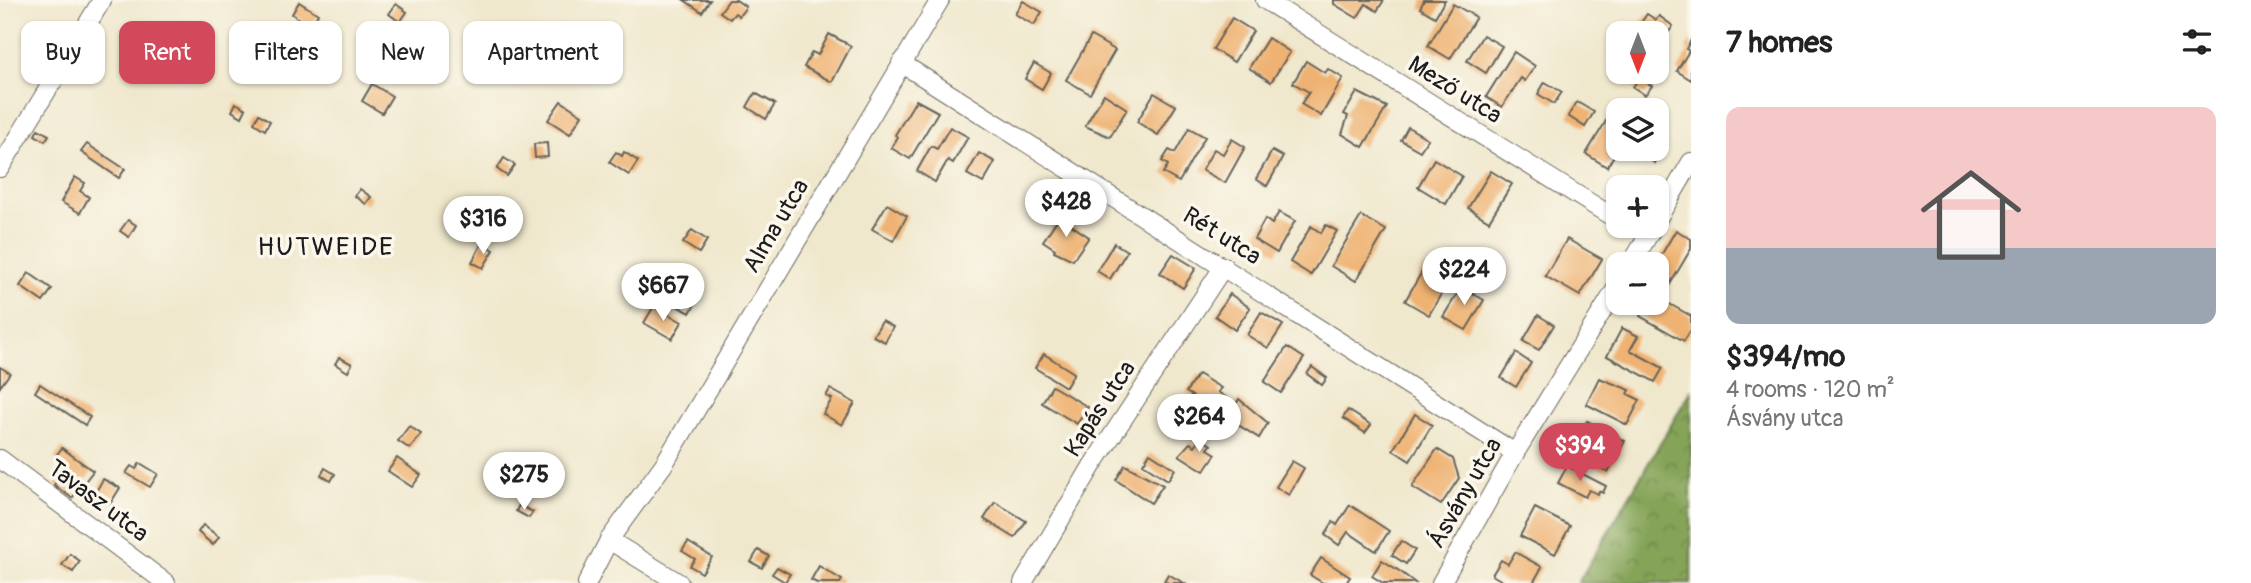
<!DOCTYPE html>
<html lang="en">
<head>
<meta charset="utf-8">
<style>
  :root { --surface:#fff; --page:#f2f2f2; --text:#222; --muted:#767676; --line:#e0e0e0; --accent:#d1495b }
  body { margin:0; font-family:Pangolin,sans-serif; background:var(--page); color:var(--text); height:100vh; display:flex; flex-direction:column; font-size:26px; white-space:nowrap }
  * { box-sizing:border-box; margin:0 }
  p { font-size:23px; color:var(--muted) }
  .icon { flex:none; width:38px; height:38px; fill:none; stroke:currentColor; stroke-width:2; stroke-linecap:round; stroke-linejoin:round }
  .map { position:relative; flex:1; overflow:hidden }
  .side { display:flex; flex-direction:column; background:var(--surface); width:560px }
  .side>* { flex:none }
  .guide { position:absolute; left:21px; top:21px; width:665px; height:63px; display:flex; gap:14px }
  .needle { width:46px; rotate:180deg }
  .controls { position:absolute; left:1606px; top:21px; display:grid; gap:14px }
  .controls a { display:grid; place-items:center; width:63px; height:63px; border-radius:14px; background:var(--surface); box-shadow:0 2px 5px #0004; font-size:35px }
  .price { position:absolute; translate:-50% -60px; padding:0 16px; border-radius:24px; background:#fff; color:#222; font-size:23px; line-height:46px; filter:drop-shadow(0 2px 4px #0008) }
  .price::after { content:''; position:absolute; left:50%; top:42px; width:21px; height:16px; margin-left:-10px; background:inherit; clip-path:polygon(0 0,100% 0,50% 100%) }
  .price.selected { background:var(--accent); color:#fff }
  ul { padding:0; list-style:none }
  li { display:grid; align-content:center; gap:14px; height:371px; padding:0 35px }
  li+li { border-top:2px solid var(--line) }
  li span { display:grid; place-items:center; height:217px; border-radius:14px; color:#555 }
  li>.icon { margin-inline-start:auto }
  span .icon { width:126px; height:126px; fill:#fffc; stroke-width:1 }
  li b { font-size:30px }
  h2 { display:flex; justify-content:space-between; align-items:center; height:84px; padding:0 35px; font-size:30px }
  .tag { padding:0 24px; border-radius:14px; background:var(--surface); box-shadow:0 2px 5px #0004; font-size:24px; line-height:63px }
  .tag.selected { background:var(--accent); color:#fff }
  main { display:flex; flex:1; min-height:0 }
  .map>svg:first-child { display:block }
  .forest { fill:url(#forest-crowns); stroke:#50603a; stroke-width:2 }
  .building { fill:#efb272 }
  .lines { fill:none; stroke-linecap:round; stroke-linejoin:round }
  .street-casing { stroke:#66635a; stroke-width:20 }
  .street { stroke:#fff; stroke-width:18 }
  .labels { text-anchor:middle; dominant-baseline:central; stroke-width:7; stroke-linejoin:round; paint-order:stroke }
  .street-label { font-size:24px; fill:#1c1c1c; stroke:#fbf7ec }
  .neighbourhood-label { font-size:26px; letter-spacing:2px; fill:#1c1c1c; stroke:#fbf7ec }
</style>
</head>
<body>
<main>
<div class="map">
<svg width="1691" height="583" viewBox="0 0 1691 583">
  <defs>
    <pattern id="forest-crowns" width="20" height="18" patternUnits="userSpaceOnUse" patternTransform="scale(1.75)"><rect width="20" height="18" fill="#85a458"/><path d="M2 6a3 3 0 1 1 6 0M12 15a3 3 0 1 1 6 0" fill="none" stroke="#6c8548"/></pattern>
  </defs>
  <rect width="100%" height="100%" fill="#fbf7ec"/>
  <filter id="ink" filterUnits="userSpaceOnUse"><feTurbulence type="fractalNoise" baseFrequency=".0143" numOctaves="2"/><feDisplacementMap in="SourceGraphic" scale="14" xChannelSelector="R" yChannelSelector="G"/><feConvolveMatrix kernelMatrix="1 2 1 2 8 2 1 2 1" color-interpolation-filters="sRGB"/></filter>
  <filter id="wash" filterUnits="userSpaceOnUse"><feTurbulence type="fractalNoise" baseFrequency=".00686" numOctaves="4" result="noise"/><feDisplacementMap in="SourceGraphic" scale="28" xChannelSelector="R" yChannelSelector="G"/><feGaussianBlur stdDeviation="1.57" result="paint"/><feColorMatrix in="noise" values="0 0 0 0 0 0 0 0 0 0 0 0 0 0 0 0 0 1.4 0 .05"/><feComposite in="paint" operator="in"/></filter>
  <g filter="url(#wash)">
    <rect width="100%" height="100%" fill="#f0e8cd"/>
    <path class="forest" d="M 1691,391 L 1691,583 L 1578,583 Z"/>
    <g id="blocks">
      <g class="building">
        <path d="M 684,0 L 710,0 L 702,12 Z"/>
        <path d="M 729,0 L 736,0 L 746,7 L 739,16 L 735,13 L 730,19 L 720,12 Z"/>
        <path d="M 1334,0 L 1384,0 L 1377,11 L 1366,4 L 1357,18 L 1334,4 Z"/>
        <path d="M 1424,0 L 1445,0 L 1435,17 L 1420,8 Z"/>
        <path d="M 1023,1 L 1042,12 L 1034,25 L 1015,14 Z"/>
        <path d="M 299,2 L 318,14 L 311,26 L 292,14 Z"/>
        <path d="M 396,4 L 407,12 L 400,22 L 389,14 Z"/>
        <path d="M 1453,4 L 1476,17 L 1450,59 L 1428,46 Z"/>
        <path d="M 1647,14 L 1656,20 L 1659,16 L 1673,26 L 1660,45 L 1657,33 L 1641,33 L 1636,30 Z"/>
        <path d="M 1232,18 L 1253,31 L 1234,62 L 1213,49 Z"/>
        <path d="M 829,34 L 851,46 L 832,82 L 804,67 L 812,52 L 818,55 Z"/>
        <path d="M 1483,35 L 1502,46 L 1486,73 L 1467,61 Z"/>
        <path d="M 1091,36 L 1115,50 L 1090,94 L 1066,80 Z"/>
        <path d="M 299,37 L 311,44 L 305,54 L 293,47 Z"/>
        <path d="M 371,37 L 388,47 L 383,55 L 367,45 Z"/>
        <path d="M 1268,38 L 1290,52 L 1271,82 L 1249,68 Z"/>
        <path d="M 1691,40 L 1691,80 L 1677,71 L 1689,51 L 1686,49 Z"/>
        <path d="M 1514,52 L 1535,66 L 1525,81 L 1521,78 L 1502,107 L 1486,97 Z"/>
        <path d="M 1306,61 L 1325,73 L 1328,69 L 1343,78 L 1321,116 L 1301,104 L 1309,92 L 1293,83 Z"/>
        <path d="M 1034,63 L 1051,73 L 1042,89 L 1025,79 Z"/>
        <path d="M 1639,78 L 1652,86 L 1645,95 L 1633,87 Z"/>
        <path d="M 1545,82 L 1562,92 L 1554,104 L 1538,94 Z"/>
        <path d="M 372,84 L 392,96 L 382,113 L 362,101 Z"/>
        <path d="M 1357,92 L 1387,107 L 1363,147 L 1342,134 L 1348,116 L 1344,114 Z"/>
        <path d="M 755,93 L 775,104 L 766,119 L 747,107 Z"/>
        <path d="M 1154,93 L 1176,106 L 1158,135 L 1137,122 Z"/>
        <path d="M 1104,94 L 1127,109 L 1110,137 L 1085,126 Z"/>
        <path d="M 916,100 L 938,112 L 910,159 L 891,148 L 898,137 L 895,135 Z"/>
        <path d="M 561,101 L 582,115 L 570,134 L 548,120 Z"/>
        <path d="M 1577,102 L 1594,112 L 1585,127 L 1568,116 Z"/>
        <path d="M 236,103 L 246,109 L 242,117 L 232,111 Z"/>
        <path d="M 259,114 L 270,121 L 265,130 L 254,123 Z"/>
        <path d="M 1609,116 L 1619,122 L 1619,147 L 1607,167 L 1586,154 Z"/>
        <path d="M 950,127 L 968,137 L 953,163 L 948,160 L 935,182 L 917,171 L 931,146 L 937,149 Z"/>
        <path d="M 1408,127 L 1428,139 L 1420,151 L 1401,140 Z"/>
        <path d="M 1189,128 L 1205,137 L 1179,182 L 1163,173 L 1168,165 L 1162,161 L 1169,150 L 1175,153 Z"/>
        <path d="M 38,129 L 49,135 L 45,141 L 35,135 Z"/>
        <path d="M 1232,139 L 1245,147 L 1225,183 L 1202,170 L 1214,149 L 1223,154 Z"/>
        <path d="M 1657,142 L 1664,147 L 1655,163 L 1643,155 L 1647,149 L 1657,149 Z"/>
        <path d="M 547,143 L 548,157 L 535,158 L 534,144 Z"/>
        <path d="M 87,144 L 125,169 L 119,178 L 81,152 Z"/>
        <path d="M 1272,151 L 1283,157 L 1267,186 L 1256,179 Z"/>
        <path d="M 616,152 L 622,156 L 624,152 L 638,161 L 629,175 L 609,162 Z"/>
        <path d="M 979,153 L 995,162 L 983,183 L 967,174 Z"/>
        <path d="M 504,158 L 515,165 L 507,176 L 497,169 Z"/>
        <path d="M 1434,159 L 1462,176 L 1446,204 L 1418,187 Z"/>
        <path d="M 1491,171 L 1512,184 L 1489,221 L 1468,208 Z"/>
        <path d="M 1069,173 L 1088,184 L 1076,202 L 1058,190 Z"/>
        <path d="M 75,177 L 85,183 L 80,191 L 89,197 L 80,213 L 61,202 Z"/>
        <path d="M 360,189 L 371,197 L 366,204 L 355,196 Z"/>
        <path d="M 887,204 L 907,216 L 893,241 L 872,229 Z"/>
        <path d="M 1279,212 L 1295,221 L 1277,253 L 1254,239 L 1265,219 L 1272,224 Z"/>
        <path d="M 1361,216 L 1386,230 L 1356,281 L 1331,266 Z"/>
        <path d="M 1059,217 L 1089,237 L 1073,260 L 1054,251 L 1055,249 L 1043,241 Z"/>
        <path d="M 128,220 L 136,225 L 129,237 L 120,231 Z"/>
        <path d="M 1326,225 L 1337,231 L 1311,275 L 1290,262 L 1311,226 L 1321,233 Z"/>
        <path d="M 692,230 L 707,240 L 699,253 L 683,243 Z"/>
        <path d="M 1676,230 L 1691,239 L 1691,249 L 1669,286 L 1657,279 L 1656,264 Z"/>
        <path d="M 1567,239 L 1602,259 L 1580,296 L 1545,276 Z"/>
        <path d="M 482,243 L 494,250 L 483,268 L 472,262 Z"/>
        <path d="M 1114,243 L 1127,251 L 1110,279 L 1097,271 Z"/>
        <path d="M 1173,254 L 1196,268 L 1183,288 L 1160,273 Z"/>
        <path d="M 1424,268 L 1448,282 L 1429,315 L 1405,301 Z"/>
        <path d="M 29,273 L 52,289 L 43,302 L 20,286 Z"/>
        <path d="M 1465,281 L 1476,287 L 1472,293 L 1484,300 L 1466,330 L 1443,317 Z"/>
        <path d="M 681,283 L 701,294 L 690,313 L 670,302 Z"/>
        <path d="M 1230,294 L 1250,308 L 1235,330 L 1215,316 Z"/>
        <path d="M 1657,297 L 1691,316 L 1691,330 L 1684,341 L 1640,316 L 1647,303 L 1657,303 Z"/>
        <path d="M 654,306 L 682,322 L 672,339 L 644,323 Z"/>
        <path d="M 1261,312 L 1283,325 L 1268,348 L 1247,335 Z"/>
        <path d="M 1538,315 L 1554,325 L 1539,350 L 1523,341 Z"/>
        <path d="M 882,321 L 893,327 L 885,342 L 873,336 Z"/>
        <path d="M 1622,328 L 1638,336 L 1630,350 L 1663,368 L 1655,382 L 1607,356 Z"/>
        <path d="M 1287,347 L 1304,358 L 1281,393 L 1264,382 Z"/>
        <path d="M 1516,353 L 1531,363 L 1516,387 L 1501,378 Z"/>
        <path d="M 1044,354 L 1074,373 L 1066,387 L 1035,368 Z"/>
        <path d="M 339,357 L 352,364 L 348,372 L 335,364 Z"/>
        <path d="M 0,367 L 10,373 L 0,387 Z"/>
        <path d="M 1312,367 L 1327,378 L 1322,385 L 1307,374 Z"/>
        <path d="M 1198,374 L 1221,388 L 1218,392 L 1236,404 L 1239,399 L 1268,423 L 1259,438 L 1186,392 Z"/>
        <path d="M 1599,378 L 1630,390 L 1628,394 L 1640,400 L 1627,425 L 1586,404 Z"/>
        <path d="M 40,384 L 90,417 L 85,425 L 35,392 Z"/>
        <path d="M 1052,386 L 1088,407 L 1077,424 L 1042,403 Z"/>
        <path d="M 830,389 L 855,403 L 842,425 L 823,414 L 832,399 L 826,396 Z"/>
        <path d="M 1348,410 L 1371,425 L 1365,433 L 1343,418 Z"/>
        <path d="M 1415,414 L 1432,425 L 1410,461 L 1393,450 Z"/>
        <path d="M 1587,421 L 1625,441 L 1608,472 L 1570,452 L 1573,448 L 1561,441 L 1566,432 L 1578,438 Z"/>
        <path d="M 409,426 L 421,434 L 410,449 L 398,441 Z"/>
        <path d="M 1200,438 L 1211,445 L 1208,449 L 1216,454 L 1204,471 L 1179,455 L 1190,443 L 1195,446 Z"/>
        <path d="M 62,448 L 93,471 L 72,498 L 54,485 L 67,467 L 54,458 Z"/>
        <path d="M 1437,449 L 1453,459 L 1459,478 L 1441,505 L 1412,487 Z"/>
        <path d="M 1150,453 L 1175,469 L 1168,480 L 1143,464 Z"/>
        <path d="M 397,458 L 421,475 L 412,487 L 388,471 Z"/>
        <path d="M 1292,461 L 1304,468 L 1289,495 L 1276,487 Z"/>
        <path d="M 140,463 L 158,474 L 150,487 L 126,473 L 131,466 L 136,469 Z"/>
        <path d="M 1125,465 L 1163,485 L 1151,503 L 1116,480 Z"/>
        <path d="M 1567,466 L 1606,486 L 1603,493 L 1599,491 L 1598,494 L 1589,490 L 1585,497 L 1558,483 Z"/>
        <path d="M 325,468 L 335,474 L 331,481 L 321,475 Z"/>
        <path d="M 103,479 L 120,488 L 110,504 L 94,495 Z"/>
        <path d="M 995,502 L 1026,521 L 1015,538 L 984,519 Z"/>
        <path d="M 519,505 L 533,512 L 529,518 L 516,511 Z"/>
        <path d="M 1350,505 L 1389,531 L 1376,551 L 1348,532 L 1339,545 L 1325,535 L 1333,522 L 1337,525 Z"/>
        <path d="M 1535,508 L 1570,526 L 1555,554 L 1520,536 Z"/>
        <path d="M 203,525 L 219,537 L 213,545 L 198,532 Z"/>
        <path d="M 1401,541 L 1415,550 L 1406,564 L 1392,555 Z"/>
        <path d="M 688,542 L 712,557 L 702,573 L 690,566 L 695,559 L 682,551 Z"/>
        <path d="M 758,550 L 769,556 L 762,568 L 751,562 Z"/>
        <path d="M 1515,552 L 1542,567 L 1533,583 L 1506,583 L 1492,575 L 1501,560 L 1508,564 Z"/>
        <path d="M 70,554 L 80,561 L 73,572 L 62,565 Z"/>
        <path d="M 1321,558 L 1350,577 L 1346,583 L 1323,583 L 1310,575 Z"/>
        <path d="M 1382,560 L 1401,572 L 1415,583 L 1383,583 L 1372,576 Z"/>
        <path d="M 819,566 L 842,580 L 840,583 L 817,583 L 811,580 Z"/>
        <path d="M 777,567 L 790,574 L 785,582 L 772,574 Z"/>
        <path d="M 1168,574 L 1184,583 L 1168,583 L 1164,581 Z"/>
      </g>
    </g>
  </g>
  <g filter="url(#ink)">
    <use href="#blocks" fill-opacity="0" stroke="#66635a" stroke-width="2"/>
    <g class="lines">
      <g class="street-casing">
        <g id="street">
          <path d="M 1265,0 L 1619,221"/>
          <path d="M 901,63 L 1515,453"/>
          <path d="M 0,168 L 102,0"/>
          <path d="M 1657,220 L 1691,162"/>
          <path d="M 1631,264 L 1654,226"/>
          <path d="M 0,459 L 166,583"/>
          <path d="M 609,540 L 679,583"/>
          <path d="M 587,583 L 609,540 L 664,464 L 940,0"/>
          <path d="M 1023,583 L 1092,466 L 1224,266"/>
          <path d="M 1441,583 L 1515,453 L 1619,284"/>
        </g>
      </g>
      <use href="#street" class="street"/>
    </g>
  </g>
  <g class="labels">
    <g class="street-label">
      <text transform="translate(1455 90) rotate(32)">Mező utca</text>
      <text transform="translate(776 226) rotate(-59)">Alma utca</text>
      <text transform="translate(1222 236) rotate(32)">Rét utca</text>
      <text transform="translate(1100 409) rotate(-57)">Kapás utca</text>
      <text transform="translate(1465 493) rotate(-60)">Ásvány utca</text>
      <text transform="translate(98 501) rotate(37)">Tavasz utca</text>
    </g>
    <g class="neighbourhood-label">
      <text x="326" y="247">HUTWEIDE</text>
    </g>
  </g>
</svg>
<div class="controls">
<a><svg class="needle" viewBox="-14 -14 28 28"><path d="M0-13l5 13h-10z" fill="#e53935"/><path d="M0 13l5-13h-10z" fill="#767676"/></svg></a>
<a><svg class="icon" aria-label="layers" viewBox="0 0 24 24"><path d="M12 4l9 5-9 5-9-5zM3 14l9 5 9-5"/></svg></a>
<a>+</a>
<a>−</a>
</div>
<b class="price" style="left:1066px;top:239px">$428</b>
<b class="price" style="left:483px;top:256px">$316</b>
<b class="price" style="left:1464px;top:307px">$224</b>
<b class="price" style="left:663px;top:323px">$667</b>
<b class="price" style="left:1199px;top:454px">$264</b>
<b class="price selected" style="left:1580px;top:483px">$394</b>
<b class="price" style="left:524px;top:512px">$275</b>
<div class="guide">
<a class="tag">Buy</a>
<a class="tag selected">Rent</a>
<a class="tag">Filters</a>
<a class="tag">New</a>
<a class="tag">Apartment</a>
</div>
</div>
<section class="side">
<h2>7 homes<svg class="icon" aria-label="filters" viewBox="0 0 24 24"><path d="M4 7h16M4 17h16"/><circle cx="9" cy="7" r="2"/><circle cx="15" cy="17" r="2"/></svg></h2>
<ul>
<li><span style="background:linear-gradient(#f6c9c9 65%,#9aa5b1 0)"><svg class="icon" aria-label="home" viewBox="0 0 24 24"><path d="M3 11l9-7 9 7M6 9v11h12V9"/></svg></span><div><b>$394/mo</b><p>4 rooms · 120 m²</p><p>Ásvány utca</p></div></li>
</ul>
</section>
</main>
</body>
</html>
